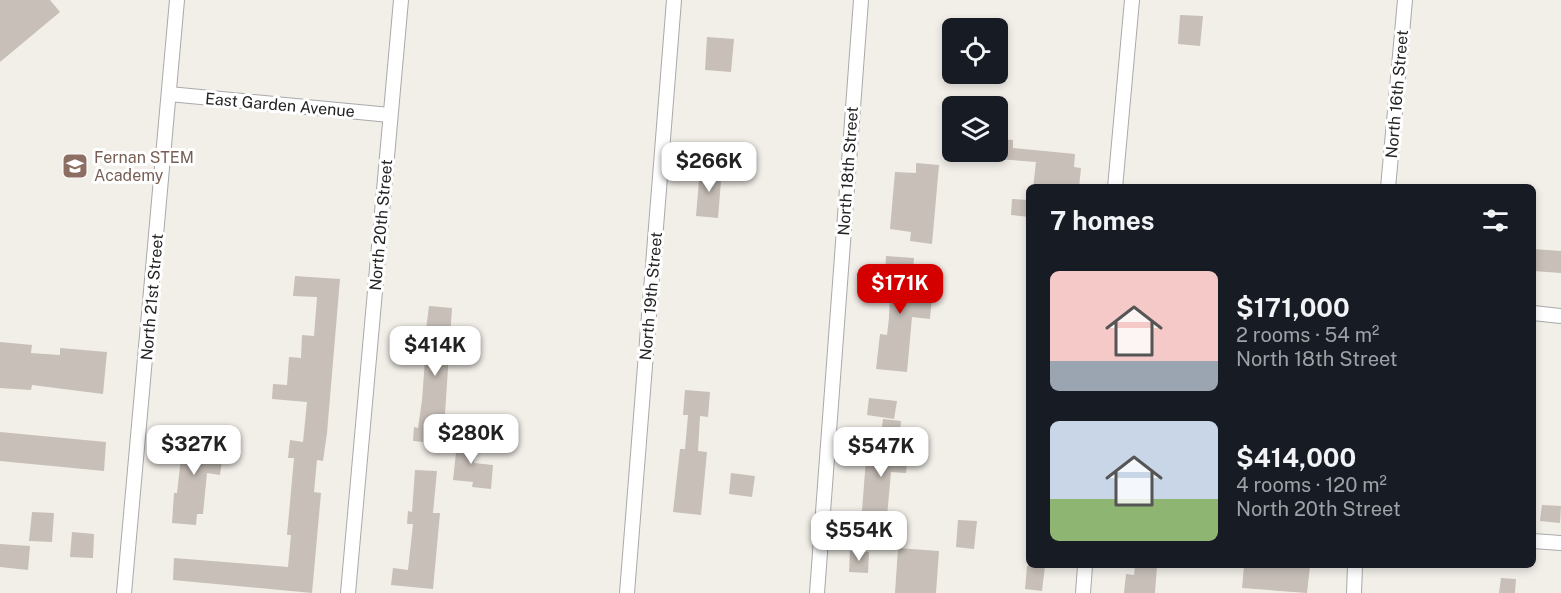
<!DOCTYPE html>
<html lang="en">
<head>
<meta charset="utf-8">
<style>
  :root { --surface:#171b24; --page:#20242c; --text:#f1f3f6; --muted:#9ea1a6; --accent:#d40000 }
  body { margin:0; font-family:"Public Sans",sans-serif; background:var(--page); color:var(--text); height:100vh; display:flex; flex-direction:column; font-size:22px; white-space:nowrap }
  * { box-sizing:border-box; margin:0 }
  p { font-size:20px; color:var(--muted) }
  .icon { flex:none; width:33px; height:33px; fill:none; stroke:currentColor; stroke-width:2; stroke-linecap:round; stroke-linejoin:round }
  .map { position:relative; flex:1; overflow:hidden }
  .sheet { position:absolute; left:1026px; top:184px; width:510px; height:384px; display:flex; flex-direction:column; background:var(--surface); border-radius:9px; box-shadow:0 3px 9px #0003 }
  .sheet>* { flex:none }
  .controls { position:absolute; left:942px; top:18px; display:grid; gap:12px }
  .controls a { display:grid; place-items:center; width:66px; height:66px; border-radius:9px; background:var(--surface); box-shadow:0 3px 9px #0003; font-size:30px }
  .price { position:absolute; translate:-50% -51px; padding:0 14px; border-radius:12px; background:#fff; color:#222; font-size:20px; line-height:39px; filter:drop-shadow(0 2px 3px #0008) }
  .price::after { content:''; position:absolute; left:50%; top:36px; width:18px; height:14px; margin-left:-9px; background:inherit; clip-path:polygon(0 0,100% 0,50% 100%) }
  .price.selected { background:var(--accent); color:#fff }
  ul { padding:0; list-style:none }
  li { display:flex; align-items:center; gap:18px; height:150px; padding:0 24px }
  li span { display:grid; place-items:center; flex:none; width:168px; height:120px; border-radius:9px; color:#555 }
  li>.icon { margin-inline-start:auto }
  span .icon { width:72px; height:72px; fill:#fffc; stroke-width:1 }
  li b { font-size:26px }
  h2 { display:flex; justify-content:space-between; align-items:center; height:72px; padding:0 24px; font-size:26px }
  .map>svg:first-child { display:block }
  .water { fill:#aad3df }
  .building { fill:#c7bfb8 }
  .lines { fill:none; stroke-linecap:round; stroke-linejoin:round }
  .street-casing { stroke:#a9a9a9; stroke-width:16 }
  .street { stroke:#fff; stroke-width:14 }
  .labels { text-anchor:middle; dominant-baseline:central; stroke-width:6; stroke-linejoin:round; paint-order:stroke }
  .street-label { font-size:16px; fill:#222; stroke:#fff }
  .education-label { font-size:16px; fill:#785e54; stroke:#fff; text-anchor:start }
</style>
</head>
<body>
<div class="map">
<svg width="1561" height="593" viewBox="0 0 1561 593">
  <rect width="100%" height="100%" fill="#f2efe9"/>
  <path class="water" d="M 918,264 L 929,265 L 924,295 L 918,294 L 916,291 Z"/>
  <g class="building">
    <path d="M 0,0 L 50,0 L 60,12 L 0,62 Z"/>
    <path d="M 1180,15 L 1203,16 L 1200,46 L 1178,44 Z"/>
    <path d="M 707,37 L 734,39 L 731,72 L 705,70 Z"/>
    <path d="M 998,139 L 1013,140 L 1013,148 L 1075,154 L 1074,167 L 1081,168 L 1079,188 L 1049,185 L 1048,188 L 1033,188 L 1036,162 L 998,159 Z"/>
    <path d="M 916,163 L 939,165 L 932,244 L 910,241 L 911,232 L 890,229 L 895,172 L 916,173 Z"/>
    <path d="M 700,168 L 722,169 L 718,218 L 696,216 Z"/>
    <path d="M 1012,199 L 1029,200 L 1029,217 L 1011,215 Z"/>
    <path d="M 1533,249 L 1561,251 L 1561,273 L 1533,271 Z"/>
    <path d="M 886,256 L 914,258 L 911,295 L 932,296 L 930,319 L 912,317 L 907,372 L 876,369 L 880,334 L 887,335 L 889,318 L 890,294 L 887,294 L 888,278 L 885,278 Z"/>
    <path d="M 295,276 L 340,279 L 327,433 L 323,461 L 317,460 L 314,492 L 321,493 L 312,593 L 173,580 L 174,558 L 288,567 L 291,535 L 287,535 L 294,458 L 288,458 L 290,440 L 303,442 L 307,402 L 272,399 L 273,384 L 287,385 L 289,357 L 301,358 L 302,335 L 314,336 L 317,297 L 293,296 Z"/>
    <path d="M 429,306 L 452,308 L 443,444 L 413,441 L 414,427 L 418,428 L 422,400 L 426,346 L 424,345 Z"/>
    <path d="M 0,342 L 32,345 L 31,353 L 60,355 L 60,348 L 107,352 L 103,394 L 32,385 L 31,390 L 0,388 Z"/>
    <path d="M 685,390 L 710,392 L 708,417 L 700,416 L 698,451 L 707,452 L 701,515 L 673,512 L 680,449 L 685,449 L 688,415 L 683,415 Z"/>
    <path d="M 869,398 L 897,401 L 894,419 L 867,415 Z"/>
    <path d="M 883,419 L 901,421 L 899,444 L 909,445 L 906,473 L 891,472 L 885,539 L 860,537 L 866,459 L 862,459 L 864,441 L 880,442 Z"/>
    <path d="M 189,426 L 209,428 L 207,451 L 223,453 L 220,475 L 207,473 L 203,514 L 197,514 L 196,525 L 172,523 L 174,493 L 177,493 L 182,449 L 186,449 Z"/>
    <path d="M 0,432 L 106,442 L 104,471 L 0,461 Z"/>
    <path d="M 458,435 L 477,437 L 474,463 L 493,465 L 491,489 L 472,487 L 473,482 L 453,480 Z"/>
    <path d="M 415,470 L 437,471 L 433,513 L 440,513 L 433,589 L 391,585 L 393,568 L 408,570 L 413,524 L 407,524 L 408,511 L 412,512 Z"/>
    <path d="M 731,473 L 755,476 L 752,497 L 729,494 Z"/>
    <path d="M 1542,505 L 1561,506 L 1560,523 L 1540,521 Z"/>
    <path d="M 32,512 L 54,513 L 52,542 L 29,541 Z"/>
    <path d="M 958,520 L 977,521 L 974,549 L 956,547 Z"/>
    <path d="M 72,532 L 94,534 L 93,558 L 70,557 Z"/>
    <path d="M 0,544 L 30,546 L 28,570 L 0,567 Z"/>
    <path d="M 898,548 L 939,551 L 936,593 L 895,593 Z"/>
    <path d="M 850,551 L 869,552 L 868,573 L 849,572 Z"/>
    <path d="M 1027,566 L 1045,566 L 1042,591 L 1025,589 Z"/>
    <path d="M 1135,566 L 1157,566 L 1155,593 L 1124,593 L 1126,574 L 1134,575 Z"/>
    <path d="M 1244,566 L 1310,566 L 1307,593 L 1242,588 Z"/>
    <path d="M 1501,578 L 1516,579 L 1515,593 L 1499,593 Z"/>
  </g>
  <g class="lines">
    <g class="street-casing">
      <g id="street">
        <path d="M 169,94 L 390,115"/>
        <path d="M 1115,188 L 1132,0"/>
        <path d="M 1388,188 L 1405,0"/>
        <path d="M 1533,313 L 1561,316"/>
        <path d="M 1533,541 L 1561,543"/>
        <path d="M 124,593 L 177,0"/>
        <path d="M 348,593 L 401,0"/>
        <path d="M 627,593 L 674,0"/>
        <path d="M 817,593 L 861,0"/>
        <path d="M 1083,593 L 1085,566"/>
        <path d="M 1354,593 L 1355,566"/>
      </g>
    </g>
    <use href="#street" class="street"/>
  </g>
  <defs>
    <g id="school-square" transform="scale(1.35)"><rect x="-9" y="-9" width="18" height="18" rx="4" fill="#8d6e63" stroke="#fff"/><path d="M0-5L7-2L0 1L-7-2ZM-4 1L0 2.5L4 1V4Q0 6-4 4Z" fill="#fff"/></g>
  </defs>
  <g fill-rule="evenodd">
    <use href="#school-square" x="75" y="166"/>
  </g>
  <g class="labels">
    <g class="street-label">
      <text transform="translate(1397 94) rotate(-85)">North 16th Street</text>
      <text transform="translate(280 105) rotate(5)">East Garden Avenue</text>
      <text transform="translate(848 171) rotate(-86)">North 18th Street</text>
      <text transform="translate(381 225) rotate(-85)">North 20th Street</text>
      <text transform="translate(651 296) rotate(-85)">North 19th Street</text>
      <text transform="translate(152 297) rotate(-85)">North 21st Street</text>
    </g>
    <g class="education-label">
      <text x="94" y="157">Fernan STEM<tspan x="94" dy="18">Academy</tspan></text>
    </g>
  </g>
</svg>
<div class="controls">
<a><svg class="icon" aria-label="locate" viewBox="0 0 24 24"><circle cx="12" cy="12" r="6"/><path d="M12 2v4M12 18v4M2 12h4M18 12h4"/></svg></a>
<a><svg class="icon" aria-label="layers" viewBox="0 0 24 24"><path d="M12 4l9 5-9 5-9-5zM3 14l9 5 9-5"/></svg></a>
</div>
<b class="price" style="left:709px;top:193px">$266K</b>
<b class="price selected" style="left:900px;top:315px">$171K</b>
<b class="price" style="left:435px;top:377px">$414K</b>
<b class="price" style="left:471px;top:465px">$280K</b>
<b class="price" style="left:194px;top:476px">$327K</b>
<b class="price" style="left:881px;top:478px">$547K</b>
<b class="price" style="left:859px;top:562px">$554K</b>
<section class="sheet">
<h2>7 homes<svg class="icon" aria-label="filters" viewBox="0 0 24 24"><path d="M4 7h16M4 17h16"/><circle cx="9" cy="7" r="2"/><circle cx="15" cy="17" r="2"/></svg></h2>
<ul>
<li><span style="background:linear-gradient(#f6c9c9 75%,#9aa5b1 0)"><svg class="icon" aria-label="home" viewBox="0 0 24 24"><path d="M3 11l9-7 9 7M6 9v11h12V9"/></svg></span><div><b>$171,000</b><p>2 rooms · 54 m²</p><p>North 18th Street</p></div></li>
<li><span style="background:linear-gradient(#c9d6e8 65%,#8fb573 0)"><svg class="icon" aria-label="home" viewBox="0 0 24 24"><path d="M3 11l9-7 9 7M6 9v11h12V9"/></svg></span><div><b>$414,000</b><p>4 rooms · 120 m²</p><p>North 20th Street</p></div></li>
</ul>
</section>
</div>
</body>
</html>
